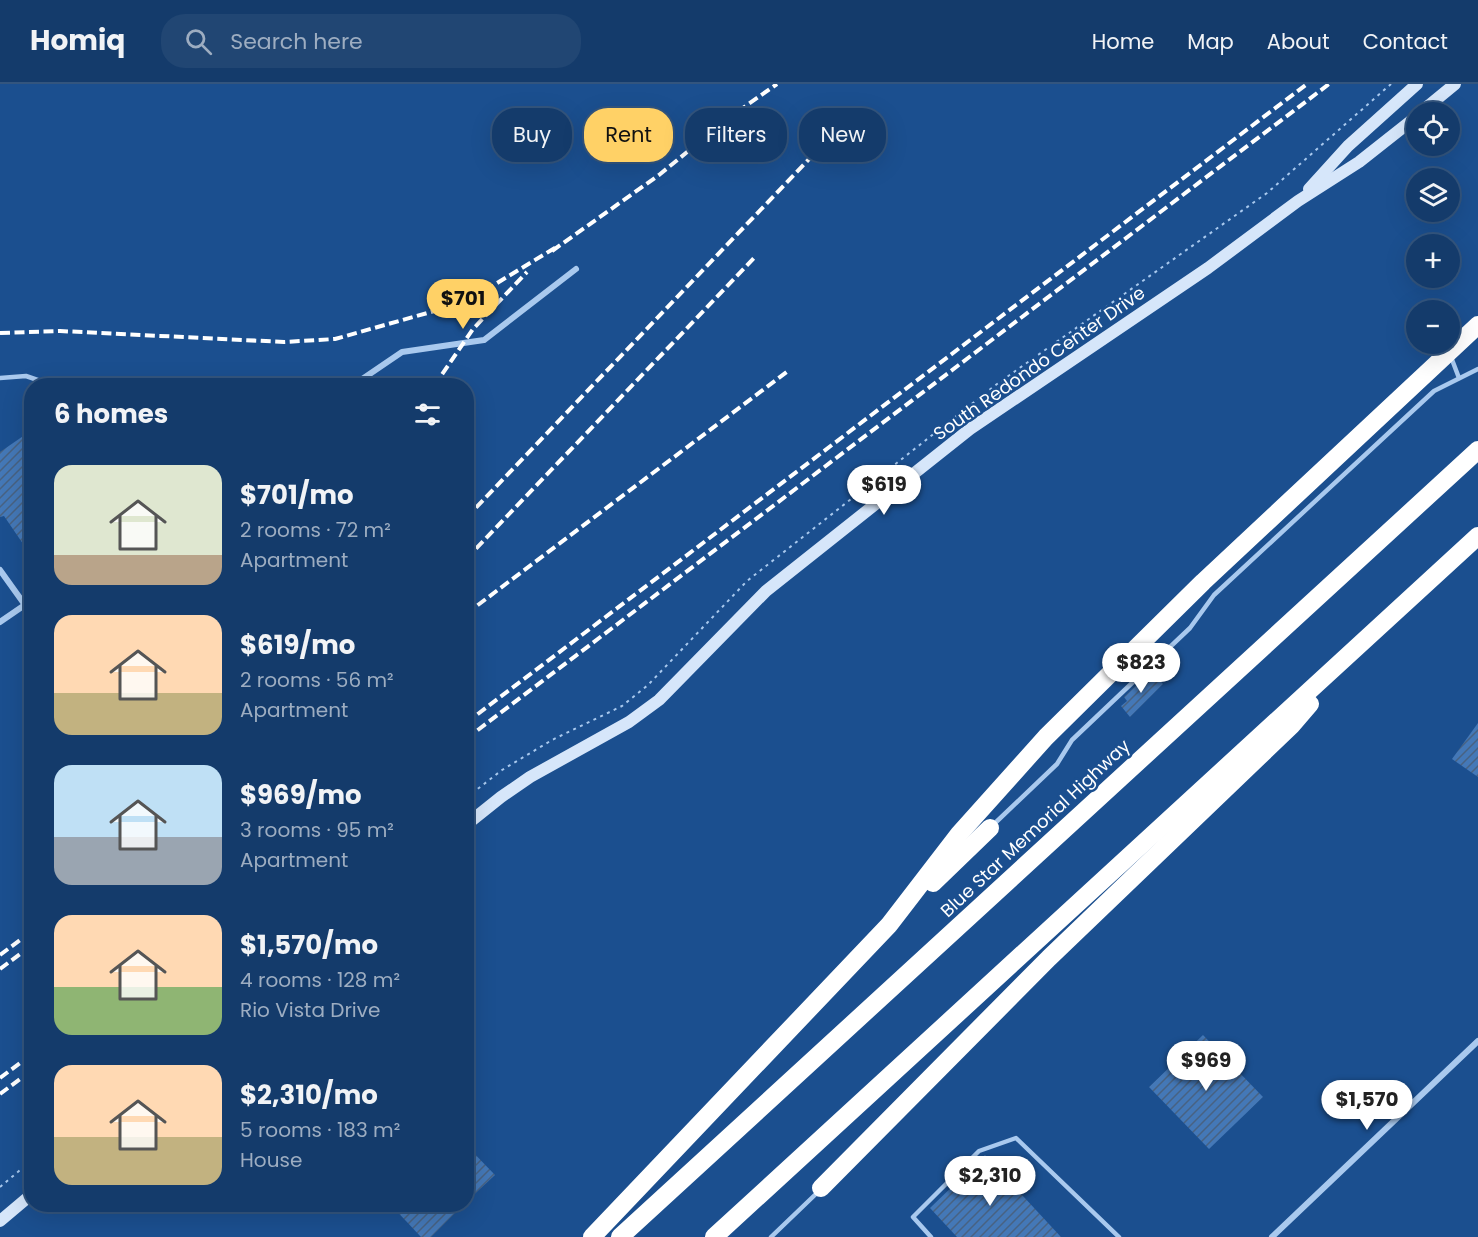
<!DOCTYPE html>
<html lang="en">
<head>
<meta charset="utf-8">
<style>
  :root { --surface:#143b6b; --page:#214673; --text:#f1f3f6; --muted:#9dadc1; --line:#33557e; --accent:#ffd166 }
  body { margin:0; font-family:Poppins,sans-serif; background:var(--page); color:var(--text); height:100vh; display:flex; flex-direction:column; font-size:22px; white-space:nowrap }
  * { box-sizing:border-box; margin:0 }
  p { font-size:20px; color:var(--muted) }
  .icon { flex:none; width:33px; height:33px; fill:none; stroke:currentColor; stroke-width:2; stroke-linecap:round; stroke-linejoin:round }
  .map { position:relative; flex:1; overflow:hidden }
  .panel { position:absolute; left:24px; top:294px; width:450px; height:834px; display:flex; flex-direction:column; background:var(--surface); border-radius:24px; box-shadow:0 6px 24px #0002,0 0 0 2px var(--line) }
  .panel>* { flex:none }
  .top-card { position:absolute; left:492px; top:24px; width:570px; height:54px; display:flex; gap:12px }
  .buttons { position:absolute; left:1406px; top:18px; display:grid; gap:12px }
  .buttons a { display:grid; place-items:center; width:54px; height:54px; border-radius:50%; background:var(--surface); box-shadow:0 6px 24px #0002,0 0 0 2px var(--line); font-size:30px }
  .price { position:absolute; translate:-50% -51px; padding:0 14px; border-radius:21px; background:#fff; color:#222; font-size:20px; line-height:39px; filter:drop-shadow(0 2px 3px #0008) }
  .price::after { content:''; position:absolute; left:50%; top:36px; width:18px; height:14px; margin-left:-9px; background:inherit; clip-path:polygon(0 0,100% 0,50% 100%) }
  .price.on { background:var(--accent); color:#111 }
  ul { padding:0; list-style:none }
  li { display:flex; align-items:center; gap:18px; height:150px; padding:0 30px }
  li span { display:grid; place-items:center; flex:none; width:168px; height:120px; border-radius:18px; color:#555 }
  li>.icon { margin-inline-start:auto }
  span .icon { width:72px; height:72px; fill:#fffc; stroke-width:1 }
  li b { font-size:26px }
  h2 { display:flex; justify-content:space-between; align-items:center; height:72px; padding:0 30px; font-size:26px }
  .tag { padding:0 21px; border-radius:24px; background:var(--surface); box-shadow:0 6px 24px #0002,0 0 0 2px var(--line); font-size:21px; line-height:54px }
  .tag.on { background:var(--accent); color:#111 }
  header { display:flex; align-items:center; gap:36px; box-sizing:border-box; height:84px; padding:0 30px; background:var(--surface); border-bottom:2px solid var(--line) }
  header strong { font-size:28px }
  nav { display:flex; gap:33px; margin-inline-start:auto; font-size:21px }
  .search { width:420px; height:54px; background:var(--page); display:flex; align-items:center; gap:15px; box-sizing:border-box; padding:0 21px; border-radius:24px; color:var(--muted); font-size:22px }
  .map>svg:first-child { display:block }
  .building { fill:url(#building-hatch) }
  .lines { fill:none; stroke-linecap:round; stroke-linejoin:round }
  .path { stroke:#a9c9ee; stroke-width:2; stroke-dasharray:3 4.5; stroke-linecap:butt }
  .lane { stroke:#a9c9ee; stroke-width:4.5 }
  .street { stroke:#a9c9ee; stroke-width:6 }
  .secondary { stroke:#d6e6fa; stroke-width:12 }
  .highway { stroke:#fff; stroke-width:18 }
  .rail { stroke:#fff; stroke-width:4; stroke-dasharray:10 4.5; stroke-linecap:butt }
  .labels { text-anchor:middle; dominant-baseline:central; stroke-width:5; stroke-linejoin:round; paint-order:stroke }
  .street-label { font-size:18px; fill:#fff; stroke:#1b4f8f }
</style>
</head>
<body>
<header>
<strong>Homiq</strong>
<div class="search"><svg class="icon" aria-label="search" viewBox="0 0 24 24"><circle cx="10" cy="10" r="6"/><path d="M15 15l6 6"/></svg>Search here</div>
<nav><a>Home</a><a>Map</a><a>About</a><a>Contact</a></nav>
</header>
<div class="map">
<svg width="1478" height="1153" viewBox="0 0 1478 1153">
  <defs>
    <pattern id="building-hatch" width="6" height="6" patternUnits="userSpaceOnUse" patternTransform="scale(1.5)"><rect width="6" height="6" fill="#4478b7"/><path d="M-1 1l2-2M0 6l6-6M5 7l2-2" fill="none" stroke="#486282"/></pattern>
  </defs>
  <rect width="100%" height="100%" fill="#1b4f8f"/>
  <g class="building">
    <path d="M 32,346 L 32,411 L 25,416 L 32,425 L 32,473 L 4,432 L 0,433 L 0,368 Z"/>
    <path d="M 1155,591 L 1163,600 L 1130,633 L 1121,622 L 1127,617 L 1124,613 L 1145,593 Z"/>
    <path d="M 1478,639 L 1478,693 L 1452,675 Z"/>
    <path d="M 1203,951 L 1263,1013 L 1209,1065 L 1149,1003 Z"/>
    <path d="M 466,1061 L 495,1091 L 466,1118 Z"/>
    <path d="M 985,1071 L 1061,1153 L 957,1153 L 930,1124 Z"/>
    <path d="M 390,1120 L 464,1120 L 431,1153 L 421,1153 Z"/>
  </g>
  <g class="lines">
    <g class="path">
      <path d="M 466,714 L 502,686 L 552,656 L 622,622 L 648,601 L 747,497 L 997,300 L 1267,109 L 1391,0"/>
      <path d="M 0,1103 L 32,1076"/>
    </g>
    <g class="lane">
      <path d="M 1451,273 L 1459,294"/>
      <path d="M 0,294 L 26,292 L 55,302"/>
      <path d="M 993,741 L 1057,680 L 1072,656 L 1190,544 L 1214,511 L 1434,307 L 1478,285"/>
      <path d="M 771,1153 L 819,1107"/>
      <path d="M 931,1153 L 913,1133 L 979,1067 L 1016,1054 L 1119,1153"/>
    </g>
    <g class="street">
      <path d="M 352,302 L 402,268 L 484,256 L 576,185"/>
      <path d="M 0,486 L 25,521"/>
      <path d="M 0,538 L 32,516"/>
      <path d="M 1272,1153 L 1478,957"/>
    </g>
    <g class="secondary">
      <path d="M 1421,28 L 1455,0"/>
      <path d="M 1309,105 L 1348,62 L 1417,0"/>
      <path d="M 466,741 L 501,713 L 530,693 L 629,638 L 659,616 L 766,507 L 970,345 L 1208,184 L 1298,117 L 1359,78 L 1416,33"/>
      <path d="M 0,1137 L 32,1110"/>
    </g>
    <g class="highway">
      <path d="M 933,799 L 990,744"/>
      <path d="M 821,1104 L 1049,874 L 1292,641 L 1310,620"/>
      <path d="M 592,1153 L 889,841 L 959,750 L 1046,653 L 1203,498 L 1478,241"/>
      <path d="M 620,1153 L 1478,366"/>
      <path d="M 714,1153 L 1478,452"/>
    </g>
    <g class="rail">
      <path d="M 552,167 L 659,91 L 730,33 L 777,0"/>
      <path d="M 0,249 L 60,247 L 284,258 L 335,255 L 438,226 L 489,204 L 558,162"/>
      <path d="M 434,302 L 473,245 L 527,188"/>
      <path d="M 466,434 L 833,50"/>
      <path d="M 466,475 L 756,172"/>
      <path d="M 466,530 L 788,287"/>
      <path d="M 466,639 L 1307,0"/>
      <path d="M 466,655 L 1329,0"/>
      <path d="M 0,871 L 32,847"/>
      <path d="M 0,885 L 32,861"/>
      <path d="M 0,994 L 32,970"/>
      <path d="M 0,1010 L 32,986"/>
    </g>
  </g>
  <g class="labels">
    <g class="street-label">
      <text transform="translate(1039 279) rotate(-35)">South Redondo Center Drive</text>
      <text transform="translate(1035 744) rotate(-43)">Blue Star Memorial Highway</text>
    </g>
  </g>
</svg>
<div class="buttons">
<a><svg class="icon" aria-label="locate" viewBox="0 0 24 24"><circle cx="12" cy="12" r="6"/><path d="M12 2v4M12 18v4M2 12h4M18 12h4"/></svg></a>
<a><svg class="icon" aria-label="layers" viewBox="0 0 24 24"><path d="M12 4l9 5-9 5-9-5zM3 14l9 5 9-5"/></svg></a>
<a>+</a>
<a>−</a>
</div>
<b class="price on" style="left:463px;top:246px">$701</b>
<b class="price" style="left:884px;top:432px">$619</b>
<b class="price" style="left:1141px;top:610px">$823</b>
<b class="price" style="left:1206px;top:1008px">$969</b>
<b class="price" style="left:1367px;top:1047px">$1,570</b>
<b class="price" style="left:990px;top:1123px">$2,310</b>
<div class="top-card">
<a class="tag">Buy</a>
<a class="tag on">Rent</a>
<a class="tag">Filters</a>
<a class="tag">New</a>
</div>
<section class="panel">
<h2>6 homes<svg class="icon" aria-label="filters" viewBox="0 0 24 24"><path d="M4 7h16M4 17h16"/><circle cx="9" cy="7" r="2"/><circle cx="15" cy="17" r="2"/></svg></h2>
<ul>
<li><span style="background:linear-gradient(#dfe7d0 75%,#b9a48a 0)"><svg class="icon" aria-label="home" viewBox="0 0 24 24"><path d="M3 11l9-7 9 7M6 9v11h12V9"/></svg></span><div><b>$701/mo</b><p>2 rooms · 72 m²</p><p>Apartment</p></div></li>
<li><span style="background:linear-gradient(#ffd9b3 65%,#c2b280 0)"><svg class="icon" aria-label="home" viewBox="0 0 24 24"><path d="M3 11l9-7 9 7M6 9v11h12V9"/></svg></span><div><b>$619/mo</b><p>2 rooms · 56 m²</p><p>Apartment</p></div></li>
<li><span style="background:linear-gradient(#bfe0f5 60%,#9aa5b1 0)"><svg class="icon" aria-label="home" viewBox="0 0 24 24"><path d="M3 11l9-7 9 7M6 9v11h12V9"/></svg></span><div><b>$969/mo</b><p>3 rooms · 95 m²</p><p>Apartment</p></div></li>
<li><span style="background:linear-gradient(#ffd9b3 60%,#8fb573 0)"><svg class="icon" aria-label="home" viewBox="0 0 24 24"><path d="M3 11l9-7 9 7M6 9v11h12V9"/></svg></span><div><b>$1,570/mo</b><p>4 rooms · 128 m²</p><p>Rio Vista Drive</p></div></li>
<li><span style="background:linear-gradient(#ffd9b3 60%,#c2b280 0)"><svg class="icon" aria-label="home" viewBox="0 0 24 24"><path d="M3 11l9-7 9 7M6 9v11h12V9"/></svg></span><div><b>$2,310/mo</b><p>5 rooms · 183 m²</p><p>House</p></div></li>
</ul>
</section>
</div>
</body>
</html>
